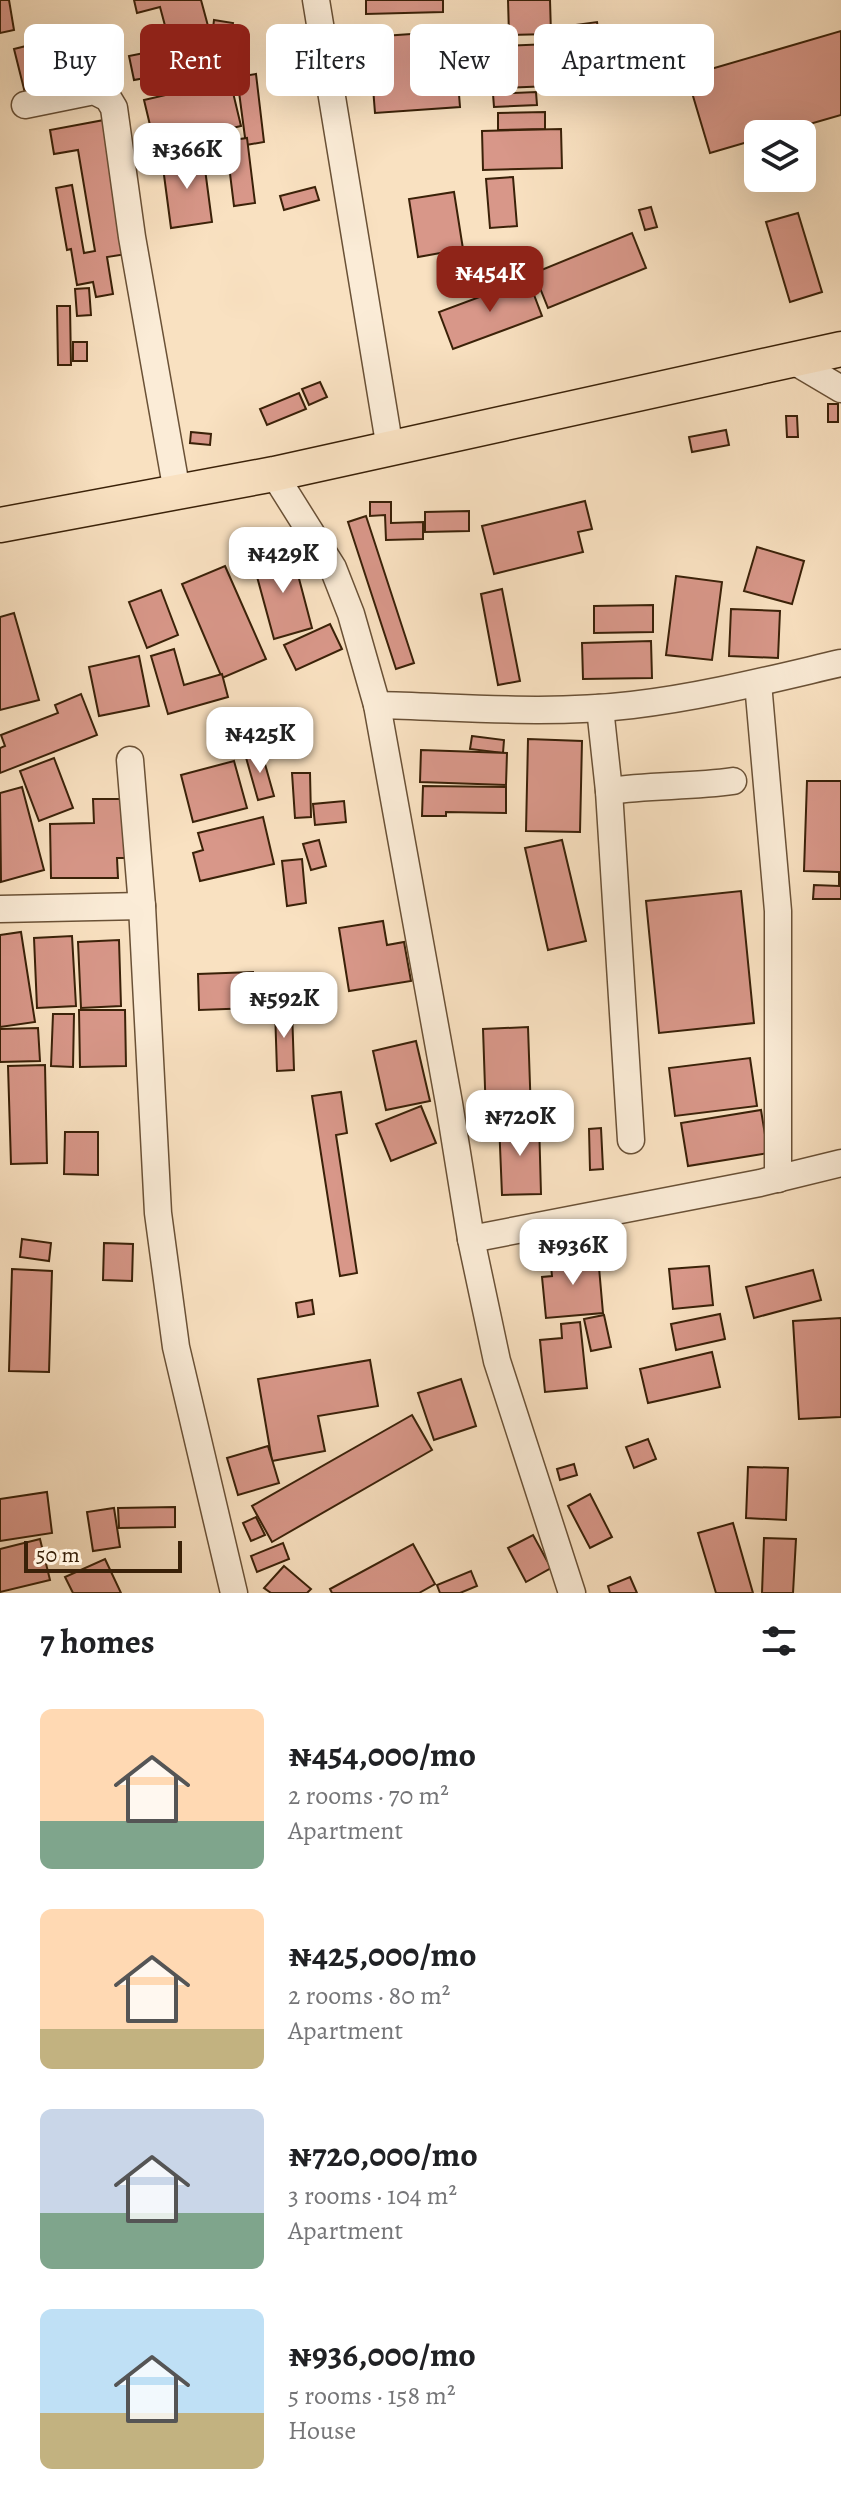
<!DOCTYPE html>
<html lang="en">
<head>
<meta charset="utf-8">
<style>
  :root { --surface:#fff; --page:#f2f2f2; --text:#202124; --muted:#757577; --accent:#8f2418 }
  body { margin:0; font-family:Alegreya,serif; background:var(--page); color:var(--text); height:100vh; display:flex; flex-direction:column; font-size:30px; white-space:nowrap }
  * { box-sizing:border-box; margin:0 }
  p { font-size:26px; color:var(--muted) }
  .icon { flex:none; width:44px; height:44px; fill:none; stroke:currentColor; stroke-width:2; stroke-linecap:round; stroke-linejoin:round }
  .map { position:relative; height:1593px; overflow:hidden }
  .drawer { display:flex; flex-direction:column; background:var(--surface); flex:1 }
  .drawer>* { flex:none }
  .hud { position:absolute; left:24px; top:24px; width:794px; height:72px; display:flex; gap:16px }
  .controls { position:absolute; left:744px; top:120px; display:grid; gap:16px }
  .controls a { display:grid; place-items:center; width:72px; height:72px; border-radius:12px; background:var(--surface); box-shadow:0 8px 32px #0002; font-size:40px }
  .scale { position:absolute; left:24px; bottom:20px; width:158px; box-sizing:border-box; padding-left:8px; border:4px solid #3a2108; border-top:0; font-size:22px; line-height:28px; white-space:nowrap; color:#3a2108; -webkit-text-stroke:6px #fbecd7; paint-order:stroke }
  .price { position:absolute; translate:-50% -68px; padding:0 18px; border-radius:16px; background:#fff; color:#222; font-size:26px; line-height:52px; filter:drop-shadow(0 2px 4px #0008) }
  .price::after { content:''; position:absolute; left:50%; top:48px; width:24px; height:18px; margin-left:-12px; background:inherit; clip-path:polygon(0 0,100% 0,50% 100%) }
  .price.selected { background:var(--accent); color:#fff }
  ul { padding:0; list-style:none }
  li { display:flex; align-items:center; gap:24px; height:200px; padding:0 40px }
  li span { display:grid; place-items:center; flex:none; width:224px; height:160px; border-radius:12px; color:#555 }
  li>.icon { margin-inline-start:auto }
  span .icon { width:96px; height:96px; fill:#fffc; stroke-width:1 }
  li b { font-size:34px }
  h2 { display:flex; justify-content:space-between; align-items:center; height:96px; padding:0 40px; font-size:34px }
  .tag { padding:0 28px; border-radius:12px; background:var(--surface); box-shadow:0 8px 32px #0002; font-size:28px; line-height:72px }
  .tag.selected { background:var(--accent); color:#fff }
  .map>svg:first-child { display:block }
  .building { fill:#d89789; stroke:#3a2108; stroke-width:2 }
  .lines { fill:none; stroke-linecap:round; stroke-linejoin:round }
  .minor-casing { stroke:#6a5136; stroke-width:29 }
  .major-casing { stroke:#3a2108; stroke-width:37 }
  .minor { stroke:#fbecd7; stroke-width:26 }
  .major { stroke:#f9e1c1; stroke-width:34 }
</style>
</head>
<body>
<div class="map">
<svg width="841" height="1593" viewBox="0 0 841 1593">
  <rect width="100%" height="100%" fill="#f9e1c1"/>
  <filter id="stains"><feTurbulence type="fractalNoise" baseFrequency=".0025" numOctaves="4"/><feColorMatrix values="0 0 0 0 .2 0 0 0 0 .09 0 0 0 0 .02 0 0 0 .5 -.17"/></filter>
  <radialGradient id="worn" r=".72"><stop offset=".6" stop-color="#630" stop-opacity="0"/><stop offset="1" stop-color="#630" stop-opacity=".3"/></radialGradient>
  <g class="building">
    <path d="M 0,0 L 9,0 L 14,30 L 0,33 Z"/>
    <path d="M 134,0 L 201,0 L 211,37 L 171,48 L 160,7 L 137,13 Z"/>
    <path d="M 366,0 L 443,0 L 443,12 L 366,14 Z"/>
    <path d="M 508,0 L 550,0 L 551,34 L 509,35 Z"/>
    <path d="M 214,20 L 233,23 L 229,48 L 211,46 Z"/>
    <path d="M 597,22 L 599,35 L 577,37 L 575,25 Z"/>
    <path d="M 454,31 L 460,107 L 375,113 L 369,37 Z"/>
    <path d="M 841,31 L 841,115 L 775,134 L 758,134 L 758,139 L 710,153 L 687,76 Z"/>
    <path d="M 199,42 L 207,77 L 158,87 L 156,76 L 134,80 L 129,56 Z"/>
    <path d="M 549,44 L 551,86 L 478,89 L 476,47 Z"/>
    <path d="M 30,45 L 38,77 L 78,66 L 83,82 L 26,97 L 14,49 Z"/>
    <path d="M 256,74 L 264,142 L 246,145 L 237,77 Z"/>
    <path d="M 230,80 L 241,126 L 155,146 L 144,100 Z"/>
    <path d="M 536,92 L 537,105 L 494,107 L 493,94 Z"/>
    <path d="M 545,112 L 545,129 L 498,130 L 498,113 Z"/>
    <path d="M 104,120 L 127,254 L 107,257 L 113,294 L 96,297 L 93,282 L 77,285 L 71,249 L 67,250 L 56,188 L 72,185 L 84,253 L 95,251 L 78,150 L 54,154 L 50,130 Z"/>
    <path d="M 561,129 L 562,168 L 483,170 L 482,131 Z"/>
    <path d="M 247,138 L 255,203 L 234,206 L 226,141 Z"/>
    <path d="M 203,154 L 212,222 L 171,228 L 162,160 Z"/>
    <path d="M 513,177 L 517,226 L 490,228 L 486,179 Z"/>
    <path d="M 315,187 L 319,200 L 284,210 L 280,196 Z"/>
    <path d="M 454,192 L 463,249 L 418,257 L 409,199 Z"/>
    <path d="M 651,207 L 657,227 L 645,230 L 639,210 Z"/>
    <path d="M 798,213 L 822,292 L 790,302 L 766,222 Z"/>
    <path d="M 632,233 L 646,268 L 548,308 L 534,273 Z"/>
    <path d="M 528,279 L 542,316 L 453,349 L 439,312 Z"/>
    <path d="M 89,288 L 91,315 L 77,316 L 75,289 Z"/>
    <path d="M 57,306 L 70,306 L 71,365 L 58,365 Z"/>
    <rect x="73" y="342" width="14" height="19"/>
    <path d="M 320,382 L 327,397 L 309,405 L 302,389 Z"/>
    <path d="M 299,393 L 306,409 L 267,425 L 260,409 Z"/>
    <rect x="828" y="404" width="10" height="18"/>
    <path d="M 786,416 L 797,416 L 798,437 L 787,437 Z"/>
    <path d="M 726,430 L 729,445 L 692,452 L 689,437 Z"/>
    <path d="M 191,432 L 211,434 L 210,445 L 190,443 Z"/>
    <path d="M 585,501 L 592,529 L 578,532 L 583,552 L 494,574 L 482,526 Z"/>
    <path d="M 370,502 L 391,502 L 391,523 L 423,522 L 423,539 L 386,540 L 385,515 L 370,516 Z"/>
    <path d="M 469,511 L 469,531 L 425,532 L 425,512 Z"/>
    <path d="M 366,516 L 414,663 L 396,669 L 348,522 Z"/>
    <path d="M 301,533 L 309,557 L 292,563 L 284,539 Z"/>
    <path d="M 757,547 L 804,561 L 792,604 L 744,591 Z"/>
    <path d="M 292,552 L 312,628 L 274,639 L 253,562 Z"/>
    <path d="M 225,566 L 266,659 L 222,678 L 182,584 Z"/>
    <path d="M 676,576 L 722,582 L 712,660 L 666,655 Z"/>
    <path d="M 502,589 L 520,681 L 498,685 L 481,594 Z"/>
    <path d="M 161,590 L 178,635 L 147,648 L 129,602 Z"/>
    <path d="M 653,605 L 653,632 L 594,633 L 594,606 Z"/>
    <path d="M 731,609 L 780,611 L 778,658 L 729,656 Z"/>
    <path d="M 14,613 L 39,700 L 0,710 L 0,617 Z"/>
    <path d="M 330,624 L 342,649 L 296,670 L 284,645 Z"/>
    <path d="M 651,641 L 652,678 L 583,679 L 582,643 Z"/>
    <path d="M 174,649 L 184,685 L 222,674 L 228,697 L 168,714 L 151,656 Z"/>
    <path d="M 139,656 L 149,706 L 99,716 L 89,667 Z"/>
    <path d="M 81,694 L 97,735 L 0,773 L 0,748 L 5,746 L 1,735 L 58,713 L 55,705 Z"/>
    <path d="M 472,736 L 504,740 L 503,753 L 470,749 Z"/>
    <path d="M 528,739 L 582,741 L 580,832 L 526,831 Z"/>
    <path d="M 261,750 L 274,796 L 258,800 L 245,754 Z"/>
    <path d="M 421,750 L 507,753 L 506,785 L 420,782 Z"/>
    <path d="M 54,758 L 73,808 L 39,821 L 20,771 Z"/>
    <path d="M 234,761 L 247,808 L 193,822 L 181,775 Z"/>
    <path d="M 292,773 L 310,773 L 311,817 L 295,818 Z"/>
    <path d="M 807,781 L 841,781 L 841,899 L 813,899 L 814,885 L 839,886 L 839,872 L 804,871 Z"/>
    <path d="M 423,786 L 506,787 L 506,813 L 446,812 L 446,816 L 422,816 Z"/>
    <path d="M 22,787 L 44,870 L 1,882 L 0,793 Z"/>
    <path d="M 93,799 L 126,799 L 127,858 L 117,858 L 118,878 L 51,878 L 50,824 L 94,823 Z"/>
    <path d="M 344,801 L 346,822 L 315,825 L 313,804 Z"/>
    <path d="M 263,817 L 274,864 L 200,881 L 193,853 L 203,850 L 198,833 Z"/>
    <path d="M 319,840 L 326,866 L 311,870 L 303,844 Z"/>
    <path d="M 562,840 L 586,941 L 548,950 L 525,848 Z"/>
    <path d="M 302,859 L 306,903 L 287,906 L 282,861 Z"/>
    <path d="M 741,891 L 754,1023 L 659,1033 L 646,901 Z"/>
    <path d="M 383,921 L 387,945 L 404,942 L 411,981 L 349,991 L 339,928 Z"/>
    <path d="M 21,932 L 35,1022 L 0,1027 L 0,935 Z"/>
    <path d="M 72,936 L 76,1006 L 37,1008 L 34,938 Z"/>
    <path d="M 119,940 L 121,1006 L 81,1008 L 78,942 Z"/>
    <path d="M 253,972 L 254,1008 L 199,1010 L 198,974 Z"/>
    <path d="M 275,1009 L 292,1009 L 294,1070 L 277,1071 Z"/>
    <path d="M 79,1010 L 125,1010 L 126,1066 L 80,1067 Z"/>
    <path d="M 53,1014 L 74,1014 L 73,1067 L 51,1066 Z"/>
    <path d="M 528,1027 L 531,1114 L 486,1116 L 483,1029 Z"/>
    <path d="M 38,1028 L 40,1061 L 0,1062 L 0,1029 Z"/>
    <path d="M 416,1041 L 430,1101 L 386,1110 L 373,1051 Z"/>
    <path d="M 750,1058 L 757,1106 L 675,1116 L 669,1068 Z"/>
    <path d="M 45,1065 L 47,1163 L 11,1164 L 8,1066 Z"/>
    <path d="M 341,1092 L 347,1133 L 336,1135 L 357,1273 L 340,1276 L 312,1096 Z"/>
    <path d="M 421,1106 L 436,1143 L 391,1161 L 376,1124 Z"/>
    <path d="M 761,1110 L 768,1153 L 688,1166 L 681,1123 Z"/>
    <path d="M 539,1121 L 541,1194 L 502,1195 L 499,1122 Z"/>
    <path d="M 601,1128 L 603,1169 L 590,1170 L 589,1129 Z"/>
    <path d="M 65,1132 L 98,1132 L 98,1175 L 64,1174 Z"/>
    <path d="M 22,1239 L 51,1243 L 49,1261 L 20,1257 Z"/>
    <path d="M 104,1243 L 133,1244 L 132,1281 L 103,1280 Z"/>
    <path d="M 572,1255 L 573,1259 L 598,1256 L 603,1313 L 546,1318 L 542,1277 L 552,1276 L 550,1257 Z"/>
    <path d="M 709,1266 L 713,1305 L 673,1309 L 669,1269 Z"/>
    <path d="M 12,1269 L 52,1271 L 49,1372 L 9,1371 Z"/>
    <path d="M 813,1270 L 821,1300 L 754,1318 L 746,1287 Z"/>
    <path d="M 312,1300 L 314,1314 L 298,1317 L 296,1303 Z"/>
    <path d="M 720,1314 L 725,1339 L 676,1350 L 671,1324 Z"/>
    <path d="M 604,1315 L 611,1347 L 591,1351 L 584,1319 Z"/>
    <path d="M 841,1318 L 841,1417 L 799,1419 L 793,1321 Z"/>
    <path d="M 580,1322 L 587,1388 L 545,1392 L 540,1340 L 562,1338 L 561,1324 Z"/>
    <path d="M 712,1352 L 720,1387 L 648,1403 L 640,1369 Z"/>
    <path d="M 370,1360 L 378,1406 L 318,1416 L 325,1451 L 272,1461 L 258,1379 Z"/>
    <path d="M 461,1379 L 476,1426 L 434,1440 L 418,1393 Z"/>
    <path d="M 412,1415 L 432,1450 L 272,1542 L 252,1506 Z"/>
    <path d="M 648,1439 L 656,1459 L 634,1468 L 626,1447 Z"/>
    <path d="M 268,1446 L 279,1483 L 238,1495 L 227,1458 Z"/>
    <path d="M 574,1464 L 577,1475 L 560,1480 L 557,1469 Z"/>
    <path d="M 748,1467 L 788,1468 L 786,1520 L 746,1518 Z"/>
    <path d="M 47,1492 L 52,1533 L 0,1541 L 0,1499 Z"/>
    <path d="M 590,1494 L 612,1537 L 590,1548 L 568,1506 Z"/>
    <path d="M 175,1507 L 175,1527 L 119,1528 L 118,1508 Z"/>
    <path d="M 114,1508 L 120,1547 L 93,1551 L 87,1512 Z"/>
    <path d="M 256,1517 L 265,1535 L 251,1541 L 243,1523 Z"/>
    <path d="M 733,1523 L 753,1593 L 716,1593 L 698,1533 Z"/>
    <path d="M 533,1535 L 551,1568 L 526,1582 L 508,1548 Z"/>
    <path d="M 764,1538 L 796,1539 L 793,1593 L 762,1593 Z"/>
    <path d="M 40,1539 L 50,1580 L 0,1592 L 0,1549 Z"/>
    <path d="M 283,1543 L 289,1559 L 257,1572 L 251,1556 Z"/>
    <path d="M 413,1544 L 435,1584 L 419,1593 L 332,1593 L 330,1589 Z"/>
    <path d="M 105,1559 L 121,1593 L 73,1593 L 65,1577 Z"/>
    <path d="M 284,1566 L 311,1589 L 307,1593 L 271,1593 L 264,1588 Z"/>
    <path d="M 471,1571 L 477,1586 L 460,1593 L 440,1593 L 437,1585 Z"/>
    <path d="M 630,1577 L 637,1593 L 610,1593 L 608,1586 Z"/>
  </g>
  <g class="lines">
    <g class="minor-casing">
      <g id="minor">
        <path d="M 316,0 L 390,449"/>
        <path d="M 25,105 L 94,91 L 108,98 L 114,108 L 132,237 L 177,492"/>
        <path d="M 792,360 L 841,389"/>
        <path d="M 274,474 L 333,568 L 351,614 L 377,705 L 449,1103 L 471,1239 L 497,1361 L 572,1593"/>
        <path d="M 758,683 L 778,911 L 778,1179"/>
        <path d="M 377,705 C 461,707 548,715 632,705 C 702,697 772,679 841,663"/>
        <path d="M 600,708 L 609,791 L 631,1140"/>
        <path d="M 130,760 L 142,906 L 158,1213 L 176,1347 L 234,1593"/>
        <path d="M 609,791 C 650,785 691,787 733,781"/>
        <path d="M 0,909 L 142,906"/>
        <path d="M 471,1239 L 760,1183 L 841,1163"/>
      </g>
    </g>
    <g class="major-casing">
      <path id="major" d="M 0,525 L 274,474 L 841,349"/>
    </g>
    <use href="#minor" class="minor"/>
    <use href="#major" class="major"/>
  </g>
  <rect width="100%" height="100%" filter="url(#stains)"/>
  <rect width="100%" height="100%" fill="url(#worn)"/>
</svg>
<div class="controls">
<a><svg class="icon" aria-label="layers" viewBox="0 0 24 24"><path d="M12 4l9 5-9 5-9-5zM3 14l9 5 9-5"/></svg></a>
</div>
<div class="scale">50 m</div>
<b class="price" style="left:187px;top:191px">₦366K</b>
<b class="price selected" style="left:490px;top:314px">₦454K</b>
<b class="price" style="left:283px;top:595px">₦429K</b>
<b class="price" style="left:260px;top:775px">₦425K</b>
<b class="price" style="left:284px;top:1040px">₦592K</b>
<b class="price" style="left:520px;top:1158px">₦720K</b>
<b class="price" style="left:573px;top:1287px">₦936K</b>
<div class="hud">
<a class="tag">Buy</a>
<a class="tag selected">Rent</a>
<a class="tag">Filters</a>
<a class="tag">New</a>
<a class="tag">Apartment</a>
</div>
</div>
<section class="drawer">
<h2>7 homes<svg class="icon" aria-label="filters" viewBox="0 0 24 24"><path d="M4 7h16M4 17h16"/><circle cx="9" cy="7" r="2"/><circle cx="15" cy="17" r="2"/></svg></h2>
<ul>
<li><span style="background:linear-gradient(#ffd9b3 70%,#7fa58c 0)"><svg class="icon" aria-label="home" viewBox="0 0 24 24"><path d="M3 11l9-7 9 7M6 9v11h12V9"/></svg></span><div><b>₦454,000/mo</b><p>2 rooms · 70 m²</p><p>Apartment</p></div></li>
<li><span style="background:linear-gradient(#ffd9b3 75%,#c2b280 0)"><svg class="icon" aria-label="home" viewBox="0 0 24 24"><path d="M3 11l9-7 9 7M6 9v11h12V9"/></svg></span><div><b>₦425,000/mo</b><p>2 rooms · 80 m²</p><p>Apartment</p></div></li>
<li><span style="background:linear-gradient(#c9d6e8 65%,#7fa58c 0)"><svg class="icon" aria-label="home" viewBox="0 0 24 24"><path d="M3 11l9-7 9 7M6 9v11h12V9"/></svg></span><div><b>₦720,000/mo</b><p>3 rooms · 104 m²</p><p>Apartment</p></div></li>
<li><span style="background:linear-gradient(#bfe0f5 65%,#c2b280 0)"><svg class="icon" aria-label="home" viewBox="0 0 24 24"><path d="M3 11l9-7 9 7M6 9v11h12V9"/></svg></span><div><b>₦936,000/mo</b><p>5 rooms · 158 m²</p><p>House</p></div></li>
</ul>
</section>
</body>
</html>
